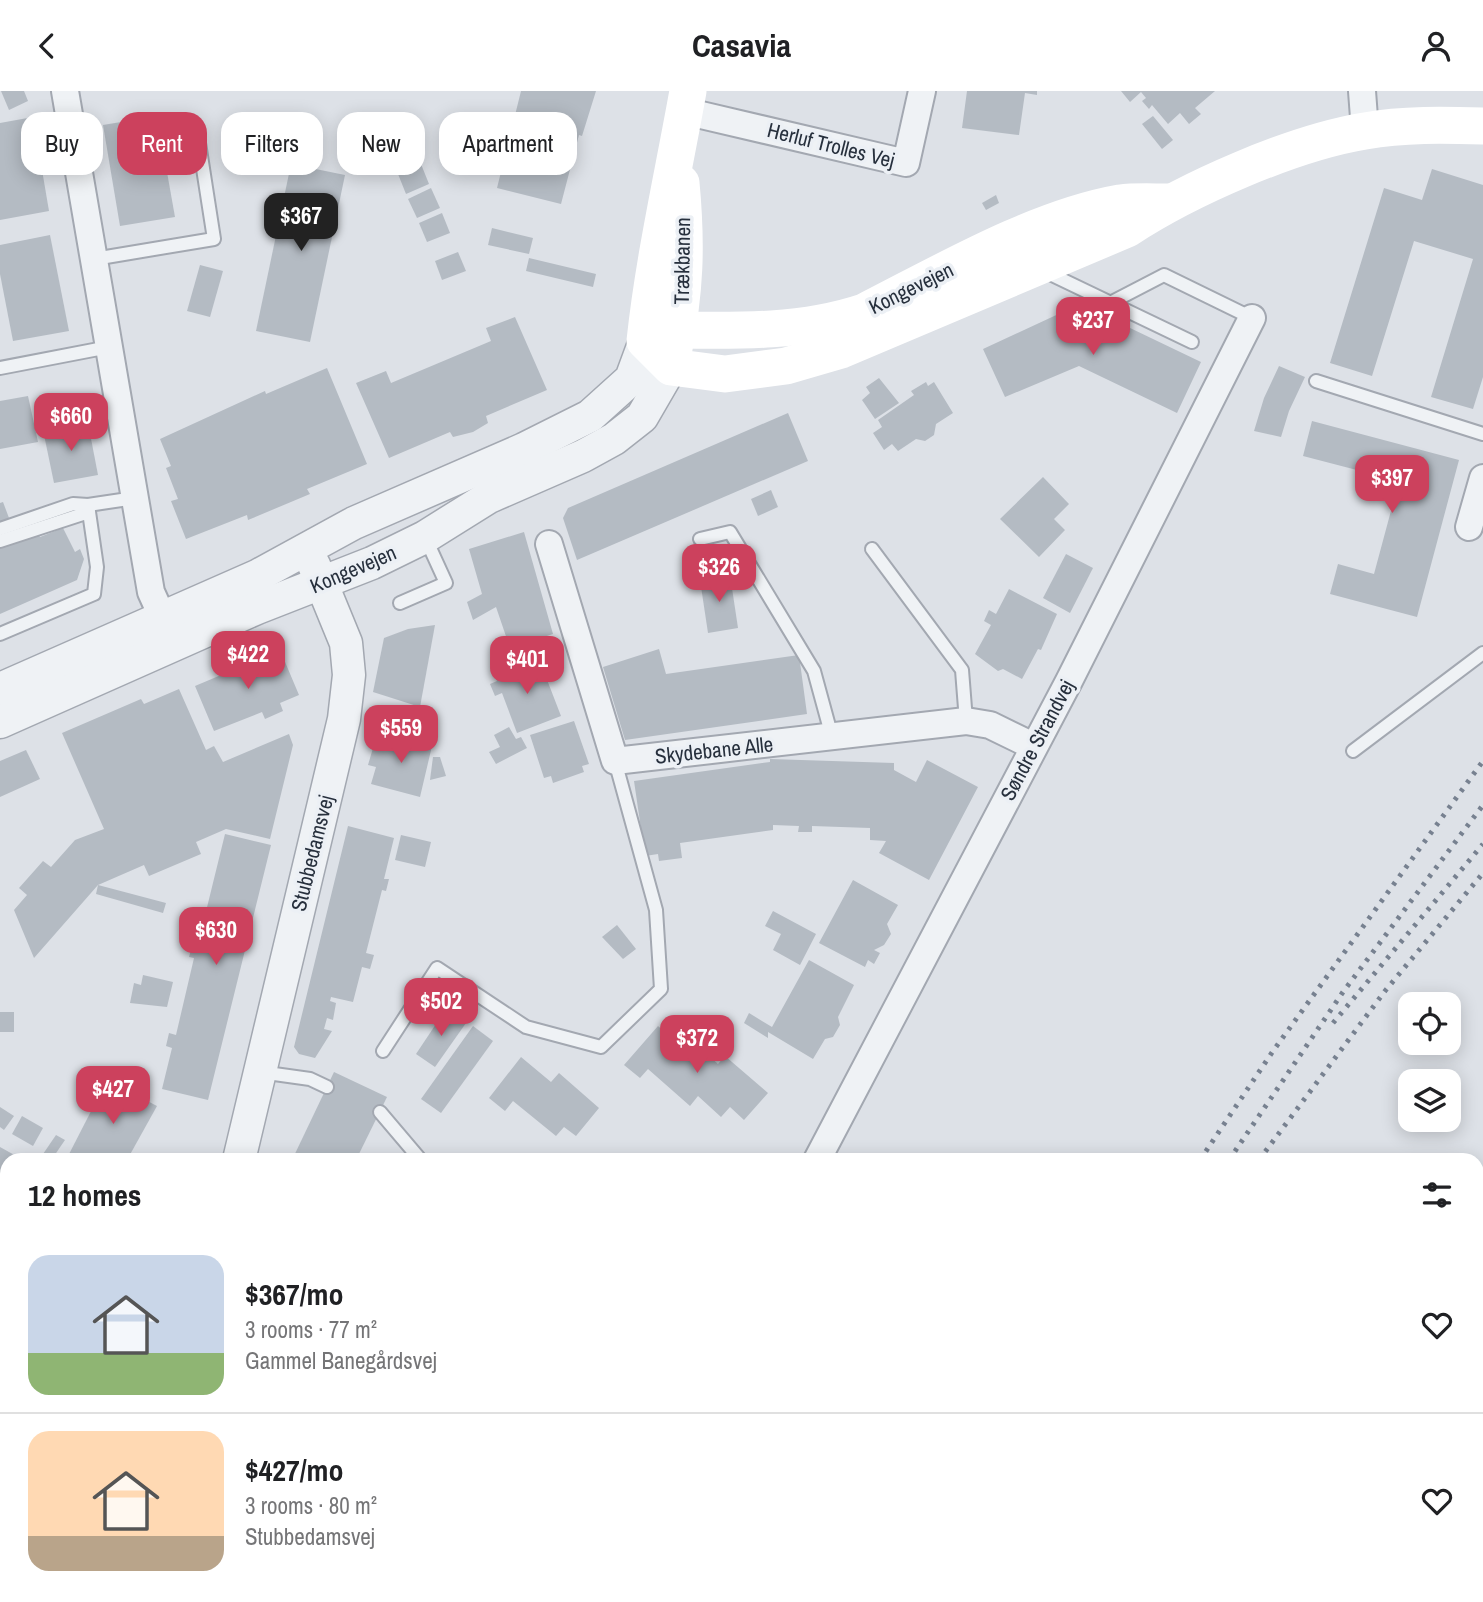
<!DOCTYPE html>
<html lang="en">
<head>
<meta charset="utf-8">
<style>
  :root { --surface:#fff; --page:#f6f6f6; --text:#202124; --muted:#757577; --line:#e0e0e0; --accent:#cc415d }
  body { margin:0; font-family:"Archivo Narrow",sans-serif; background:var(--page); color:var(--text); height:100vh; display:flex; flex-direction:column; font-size:26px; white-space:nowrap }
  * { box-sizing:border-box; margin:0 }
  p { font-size:23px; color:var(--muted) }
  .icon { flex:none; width:38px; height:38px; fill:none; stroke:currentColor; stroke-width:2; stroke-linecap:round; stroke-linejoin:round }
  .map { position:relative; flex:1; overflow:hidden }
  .sheet { position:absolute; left:0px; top:1062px; width:1484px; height:450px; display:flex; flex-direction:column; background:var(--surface); border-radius:21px 21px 0 0; box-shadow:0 4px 18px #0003 }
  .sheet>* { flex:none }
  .top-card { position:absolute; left:21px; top:21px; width:700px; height:63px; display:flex; gap:14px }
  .controls { position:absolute; left:1398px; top:901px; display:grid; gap:14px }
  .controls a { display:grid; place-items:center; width:63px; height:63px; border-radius:14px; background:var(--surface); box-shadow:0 4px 18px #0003; font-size:35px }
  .price { position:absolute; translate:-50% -60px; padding:0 16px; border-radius:14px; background:var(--accent); color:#fff; font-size:23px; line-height:46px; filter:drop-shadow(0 2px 4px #0008) }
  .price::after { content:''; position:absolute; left:50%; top:42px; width:21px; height:16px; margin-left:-10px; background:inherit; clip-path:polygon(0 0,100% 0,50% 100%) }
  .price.current { background:#222; color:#fff }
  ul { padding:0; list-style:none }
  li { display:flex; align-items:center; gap:21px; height:175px; padding:0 28px }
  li+li { border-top:2px solid var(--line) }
  li span { display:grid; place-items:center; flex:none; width:196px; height:140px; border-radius:21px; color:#555 }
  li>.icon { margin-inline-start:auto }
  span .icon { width:84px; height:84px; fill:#fffc; stroke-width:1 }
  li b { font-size:30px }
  h2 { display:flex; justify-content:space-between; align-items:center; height:84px; padding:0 28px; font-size:30px }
  .chip { padding:0 24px; border-radius:21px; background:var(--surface); box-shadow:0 4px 18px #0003; font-size:24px; line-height:63px }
  .chip.current { background:var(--accent); color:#fff }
  header { display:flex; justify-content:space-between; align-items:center; height:91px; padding:0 28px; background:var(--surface); font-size:32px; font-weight:700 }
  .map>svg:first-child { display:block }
  .built { fill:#cbd0d9 }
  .building { fill:#b4bbc3 }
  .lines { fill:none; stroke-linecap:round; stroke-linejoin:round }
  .service-casing { stroke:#a3a8b1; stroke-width:16 }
  .minor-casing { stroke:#a3a8b1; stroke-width:30 }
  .tertiary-casing { stroke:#a3a8b1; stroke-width:35 }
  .service { stroke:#eff2f5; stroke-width:12 }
  .minor { stroke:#eff2f5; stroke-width:26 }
  .tertiary { stroke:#eff2f5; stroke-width:32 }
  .secondary { stroke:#fff; stroke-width:37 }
  .rail { stroke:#778190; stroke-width:5; stroke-dasharray:3.5 7; stroke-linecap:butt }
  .labels { text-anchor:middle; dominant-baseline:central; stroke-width:7; stroke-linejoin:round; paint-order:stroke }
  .street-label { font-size:21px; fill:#27303d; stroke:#ecf0f5 }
</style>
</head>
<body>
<header><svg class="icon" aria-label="back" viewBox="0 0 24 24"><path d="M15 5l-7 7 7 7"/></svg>Casavia<svg class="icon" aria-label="person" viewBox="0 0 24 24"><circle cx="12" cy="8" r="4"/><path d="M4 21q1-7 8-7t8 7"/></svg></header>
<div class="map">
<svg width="1483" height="1511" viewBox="0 0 1483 1511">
  <rect width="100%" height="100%" fill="#dde1e7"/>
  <path class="built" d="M 1483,1258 L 1483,1511 L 1384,1511 L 1381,1505 L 1477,1505 L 1477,1266 Z"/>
  <g class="building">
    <path d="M 1,0 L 24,0 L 28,10 L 9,19 Z"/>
    <path d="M 521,0 L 596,0 L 582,45 L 579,44 L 561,113 L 497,97 Z"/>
    <path d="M 967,0 L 1037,0 L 1037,4 L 1025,2 L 1019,44 L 962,37 Z"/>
    <path d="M 1121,0 L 1215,0 L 1195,17 L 1201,23 L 1189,33 L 1180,22 L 1168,33 L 1152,14 L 1149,18 L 1142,10 L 1146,7 L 1141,1 L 1130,11 Z"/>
    <path d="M 400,23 L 408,44 L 385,53 L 377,33 Z"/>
    <path d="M 157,25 L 175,126 L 120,135 L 103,34 Z"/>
    <path d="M 1153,25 L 1173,49 L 1162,58 L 1142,33 Z"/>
    <path d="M 33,26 L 49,120 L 0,129 L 0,32 Z"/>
    <path d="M 410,48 L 419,68 L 396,78 L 387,58 Z"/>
    <path d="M 291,73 L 345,84 L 310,251 L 256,240 Z"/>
    <path d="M 421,73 L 429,93 L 406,103 L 398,83 Z"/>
    <path d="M 1432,78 L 1483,94 L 1483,286 L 1473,318 L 1431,306 L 1473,168 L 1414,150 L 1372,285 L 1330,272 L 1384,97 L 1422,109 Z"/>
    <path d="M 431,97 L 440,117 L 417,127 L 408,108 Z"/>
    <path d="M 996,104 L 999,112 L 986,119 L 982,112 Z"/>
    <path d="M 442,122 L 450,142 L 427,151 L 419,132 Z"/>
    <path d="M 492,137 L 533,147 L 529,163 L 488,154 Z"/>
    <path d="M 50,144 L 69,240 L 13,250 L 0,183 L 0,154 Z"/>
    <path d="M 458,161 L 466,180 L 442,189 L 435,170 Z"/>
    <path d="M 529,167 L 596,183 L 593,196 L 526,180 Z"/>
    <path d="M 200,174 L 223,180 L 210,226 L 187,220 Z"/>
    <path d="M 1080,213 L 1201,271 L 1177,322 L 1079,275 L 1005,306 L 983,258 Z"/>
    <path d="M 515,226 L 547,299 L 486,325 L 488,332 L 473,341 L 453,346 L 450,341 L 389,367 L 356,292 L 386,280 L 391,292 L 491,250 L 486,237 Z"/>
    <path d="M 1279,275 L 1305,286 L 1289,320 L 1281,346 L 1254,340 L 1264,307 Z"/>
    <path d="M 327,277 L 367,373 L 307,398 L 310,403 L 248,429 L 247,424 L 186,448 L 171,410 L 178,408 L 166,377 L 171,375 L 160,348 L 265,300 L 266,303 Z"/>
    <path d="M 879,287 L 899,312 L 875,328 L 862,309 L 870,302 L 866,296 Z"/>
    <path d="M 926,291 L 928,295 L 934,291 L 953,322 L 936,333 L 934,344 L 925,350 L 916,348 L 898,360 L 892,353 L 884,359 L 873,342 L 882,336 L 878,329 L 914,304 L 911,300 Z"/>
    <path d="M 28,305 L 38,351 L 0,358 L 0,310 Z"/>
    <path d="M 788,322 L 808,370 L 577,469 L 563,427 L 568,417 Z"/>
    <path d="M 1312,330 L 1459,369 L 1417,526 L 1330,503 L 1338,473 L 1374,483 L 1399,390 L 1303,365 Z"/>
    <path d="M 88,332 L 98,384 L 54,392 L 43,339 Z"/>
    <path d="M 1043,386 L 1069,413 L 1054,428 L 1065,439 L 1039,466 L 1000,428 Z"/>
    <path d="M 771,399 L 778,416 L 758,425 L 751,408 Z"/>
    <path d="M 3,411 L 9,427 L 0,431 L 0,412 Z"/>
    <path d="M 63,437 L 75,461 L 80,458 L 84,468 L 77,489 L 0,523 L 0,454 L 36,439 L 40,446 Z"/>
    <path d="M 524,441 L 553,543 L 510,557 L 496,516 L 473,529 L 467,511 L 482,503 L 469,458 Z"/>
    <path d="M 1066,463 L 1093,477 L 1070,522 L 1043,507 Z"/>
    <path d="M 730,484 L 738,537 L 708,542 L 700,489 Z"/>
    <path d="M 1009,498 L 1057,523 L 1041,559 L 1038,558 L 1022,588 L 1003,578 L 998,580 L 975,563 L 991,534 L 984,530 L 989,519 L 996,523 Z"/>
    <path d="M 435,534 L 420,616 L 373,601 L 384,547 L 408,538 Z"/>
    <path d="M 659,558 L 666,583 L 799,564 L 807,623 L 625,649 L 603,576 Z"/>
    <path d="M 280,559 L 299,604 L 280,612 L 283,620 L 265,628 L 262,621 L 214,640 L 195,595 Z"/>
    <path d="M 539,568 L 561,625 L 517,642 L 502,602 L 495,605 L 490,593 L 497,590 L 495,586 Z"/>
    <path d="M 179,598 L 206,659 L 214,655 L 223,671 L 289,643 L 293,654 L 270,748 L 226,738 L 196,751 L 201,763 L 149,785 L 144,774 L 98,794 L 34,867 L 14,819 L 27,804 L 19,797 L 43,770 L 51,776 L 75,749 L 104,738 L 62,642 L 141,608 L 144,613 Z"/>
    <path d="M 574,630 L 589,673 L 582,675 L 584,681 L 553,692 L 551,685 L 544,687 L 530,644 Z"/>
    <path d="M 509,636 L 516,648 L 521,646 L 527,657 L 496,673 L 489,661 L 500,656 L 494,644 Z"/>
    <path d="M 385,642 L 432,655 L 420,706 L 371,693 L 376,676 L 368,674 L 373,657 L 380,659 Z"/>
    <path d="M 26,659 L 40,688 L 0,706 L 0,670 Z"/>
    <path d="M 433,666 L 440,666 L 446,685 L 430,689 Z"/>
    <path d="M 770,668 L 894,672 L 894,679 L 916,691 L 927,669 L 978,696 L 929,789 L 879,762 L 886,750 L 870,749 L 870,737 L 812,735 L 812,741 L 798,741 L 799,735 L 773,734 L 773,739 L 680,752 L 682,767 L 659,770 L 658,763 L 645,765 L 634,690 L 770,671 Z"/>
    <path d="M 348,735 L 394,747 L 384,788 L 389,788 L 386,800 L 382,799 L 366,862 L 374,864 L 370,878 L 362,876 L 353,911 L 331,906 L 330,910 L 336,912 L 333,929 L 327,927 L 324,938 L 332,940 L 315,967 L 299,963 L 294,956 Z"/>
    <path d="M 225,743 L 271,754 L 208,1009 L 162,998 L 172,957 L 166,955 L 169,942 L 176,944 L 194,867 L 189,866 L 192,855 L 197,857 Z"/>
    <path d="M 401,744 L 431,751 L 425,776 L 395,769 Z"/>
    <path d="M 853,789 L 898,814 L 887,833 L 891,843 L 884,854 L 874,859 L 880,862 L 874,873 L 868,869 L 865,876 L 819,852 Z"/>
    <path d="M 98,794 L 166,812 L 163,822 L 96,803 Z"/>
    <path d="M 773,820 L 816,843 L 800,874 L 773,859 L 781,843 L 765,835 Z"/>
    <path d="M 617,834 L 636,858 L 623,868 L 602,846 Z"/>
    <path d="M 809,869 L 854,894 L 838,926 L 840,934 L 833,946 L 825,948 L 813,968 L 768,941 L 768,947 L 744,932 L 749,922 L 772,936 Z"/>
    <path d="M 143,884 L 173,891 L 167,916 L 130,912 L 134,892 L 141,894 Z"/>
    <path d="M 446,918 L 466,932 L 435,976 L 416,963 Z"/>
    <rect x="0" y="921" width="14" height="20"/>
    <path d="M 473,935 L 493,950 L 441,1022 L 421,1008 Z"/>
    <path d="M 658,935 L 687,961 L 694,952 L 718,973 L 725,965 L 768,1002 L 744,1029 L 730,1016 L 721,1026 L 698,1005 L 690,1015 L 648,978 L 640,987 L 624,974 Z"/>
    <path d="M 521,966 L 551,991 L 559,982 L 599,1017 L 576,1045 L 564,1036 L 556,1045 L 513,1010 L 505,1020 L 489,1007 Z"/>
    <path d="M 334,981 L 387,1006 L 356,1069 L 292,1069 Z"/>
    <path d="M 107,989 L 157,1015 L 127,1069 L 66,1069 Z"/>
    <path d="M 0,1016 L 14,1025 L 4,1039 L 0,1036 Z"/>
    <path d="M 22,1025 L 43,1037 L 33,1055 L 12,1043 Z"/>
    <path d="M 56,1044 L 65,1049 L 52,1068 L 43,1063 Z"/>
    <path d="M 0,1056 L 18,1066 L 16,1069 L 7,1069 L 7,1087 L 0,1100 Z"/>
    <path d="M 442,1064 L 452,1069 L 454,1064 L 466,1069 L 440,1069 Z"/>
    <path d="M 0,1375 L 7,1380 L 7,1436 L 0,1441 Z"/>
    <path d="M 214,1505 L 246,1505 L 244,1511 L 212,1511 Z"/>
    <path d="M 386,1505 L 405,1505 L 398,1511 L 384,1511 Z"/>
    <path d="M 458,1505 L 519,1505 L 534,1509 L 457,1511 Z"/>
    <path d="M 638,1505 L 649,1505 L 654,1511 L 638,1511 L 635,1508 Z"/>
    <path d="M 1199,1505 L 1223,1505 L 1224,1511 L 1194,1511 Z"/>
  </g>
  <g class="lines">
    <g class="service-casing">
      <g id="service">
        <path d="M 94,168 L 214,148 L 197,39"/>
        <path d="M 1044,180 L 1192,251"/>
        <path d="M 1110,212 L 1164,184 L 1252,227"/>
        <path d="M 0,277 L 109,256"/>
        <path d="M 1316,290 L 1483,343"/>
        <path d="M 0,438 L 73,413 L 88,414"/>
        <path d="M 700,448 L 730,441 L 814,580 L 832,646"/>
        <path d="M 0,450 L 89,421"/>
        <path d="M 872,458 L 962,579 L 966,630"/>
        <path d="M 400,512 L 446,492 L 425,446"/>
        <path d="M 0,543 L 94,503 L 97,476 L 88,414 L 135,407"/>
        <path d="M 1353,660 L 1483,562"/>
        <path d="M 383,960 L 437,877 L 526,936 L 601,956 L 661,898 L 656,819 L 615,670"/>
        <path d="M 260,981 L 310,988 L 327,996"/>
        <path d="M 380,1021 L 419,1067"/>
        <path d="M 1477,1319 L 1483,1311"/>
        <path d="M 1446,1505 L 1449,1511"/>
      </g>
    </g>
    <g class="minor-casing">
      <g id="minor">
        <path d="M 65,0 L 151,501 L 170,543"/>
        <path d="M 1362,0 L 1365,40"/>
        <path d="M 684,20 L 906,72 L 922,0"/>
        <path d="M 1469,436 L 1483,387"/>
        <path d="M 549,453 L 615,670 L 966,630 L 990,634 L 1033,655"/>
        <path d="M 817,1069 L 1069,590 L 1252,227"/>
        <path d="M 586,1511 L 589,1505"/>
      </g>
    </g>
    <g class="tertiary-casing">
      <g id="tertiary">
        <path d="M 0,598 L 257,485 L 354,432 L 524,358 L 590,325 L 631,288 L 645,250 L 666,243"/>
        <path d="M 0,631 L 257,517 L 372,472 L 425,446 L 489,406 L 583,365 L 614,348 L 642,326 L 671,276"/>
        <path d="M 239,1069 L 344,628 L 349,584 L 346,552 L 314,474"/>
        <path d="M 1477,1216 L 1483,1209"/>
        <path d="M 1303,1505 L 1304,1511"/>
        <path d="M 136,1511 L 138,1505"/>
      </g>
    </g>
    <use href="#service" class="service"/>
    <use href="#minor" class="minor"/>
    <use href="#tertiary" class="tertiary"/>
    <g class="secondary">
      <path d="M 688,0 C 673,84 654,166 645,250 L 671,276 L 725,283 L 786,275 L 841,259 L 1127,138 C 1188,98 1292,52 1365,40 C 1404,33 1444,34 1483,35"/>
      <path d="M 678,239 C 740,240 804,241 864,221 C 941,182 1035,127 1120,112 C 1135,110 1152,111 1168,111"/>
      <path d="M 673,263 C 685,200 687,156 681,92"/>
    </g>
    <g class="rail">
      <path d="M 1333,932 L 1483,753"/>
      <path d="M 1200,1069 L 1273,960 L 1483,670"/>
      <path d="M 1229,1069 L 1343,901 L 1483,714"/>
      <path d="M 1259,1069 L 1385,900 L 1483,782"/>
      <path d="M 933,1511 L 936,1505"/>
      <path d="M 958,1511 L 963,1505"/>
    </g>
  </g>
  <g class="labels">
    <g class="street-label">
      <text transform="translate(831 54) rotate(14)">Herluf Trolles Vej</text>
      <text transform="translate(682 170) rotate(-89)">Trækbanen</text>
      <text transform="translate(911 197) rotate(-26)">Kongevejen</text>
      <text transform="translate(353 478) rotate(-23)">Kongevejen</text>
      <text transform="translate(1037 649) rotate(-62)">Søndre Strandvej</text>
      <text transform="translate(714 659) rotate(-6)">Skydebane Alle</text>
      <text transform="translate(312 762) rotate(-76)">Stubbedamsvej</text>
    </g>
  </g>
</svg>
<div class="controls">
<a><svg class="icon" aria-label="locate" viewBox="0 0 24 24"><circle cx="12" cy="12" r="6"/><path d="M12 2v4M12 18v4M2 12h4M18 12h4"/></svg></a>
<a><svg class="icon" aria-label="layers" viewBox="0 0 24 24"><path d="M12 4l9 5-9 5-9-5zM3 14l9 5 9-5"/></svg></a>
</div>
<b class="price current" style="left:301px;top:162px">$367</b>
<b class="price" style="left:1093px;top:266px">$237</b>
<b class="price" style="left:71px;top:362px">$660</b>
<b class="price" style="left:1392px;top:424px">$397</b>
<b class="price" style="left:719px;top:513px">$326</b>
<b class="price" style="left:248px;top:600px">$422</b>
<b class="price" style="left:527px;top:605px">$401</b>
<b class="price" style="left:401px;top:674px">$559</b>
<b class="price" style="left:216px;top:876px">$630</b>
<b class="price" style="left:441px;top:947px">$502</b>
<b class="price" style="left:697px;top:984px">$372</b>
<b class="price" style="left:113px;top:1035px">$427</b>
<div class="top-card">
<a class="chip">Buy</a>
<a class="chip current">Rent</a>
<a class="chip">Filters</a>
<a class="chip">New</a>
<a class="chip">Apartment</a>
</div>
<section class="sheet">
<h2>12 homes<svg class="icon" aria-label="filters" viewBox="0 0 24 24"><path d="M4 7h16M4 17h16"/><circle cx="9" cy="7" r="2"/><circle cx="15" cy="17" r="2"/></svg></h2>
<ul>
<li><span style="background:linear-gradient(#c9d6e8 70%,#8fb573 0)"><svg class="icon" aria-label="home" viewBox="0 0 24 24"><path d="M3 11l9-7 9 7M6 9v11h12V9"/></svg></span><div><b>$367/mo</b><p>3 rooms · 77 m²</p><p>Gammel Banegårdsvej</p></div><svg class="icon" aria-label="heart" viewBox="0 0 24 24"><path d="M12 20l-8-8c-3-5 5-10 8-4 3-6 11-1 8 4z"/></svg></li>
<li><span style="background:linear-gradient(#ffd9b3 75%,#b9a48a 0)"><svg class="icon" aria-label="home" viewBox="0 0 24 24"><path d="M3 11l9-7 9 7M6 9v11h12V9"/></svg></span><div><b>$427/mo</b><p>3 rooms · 80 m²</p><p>Stubbedamsvej</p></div><svg class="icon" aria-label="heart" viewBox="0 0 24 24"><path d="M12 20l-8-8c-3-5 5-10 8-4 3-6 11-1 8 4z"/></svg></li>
</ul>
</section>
</div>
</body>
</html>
